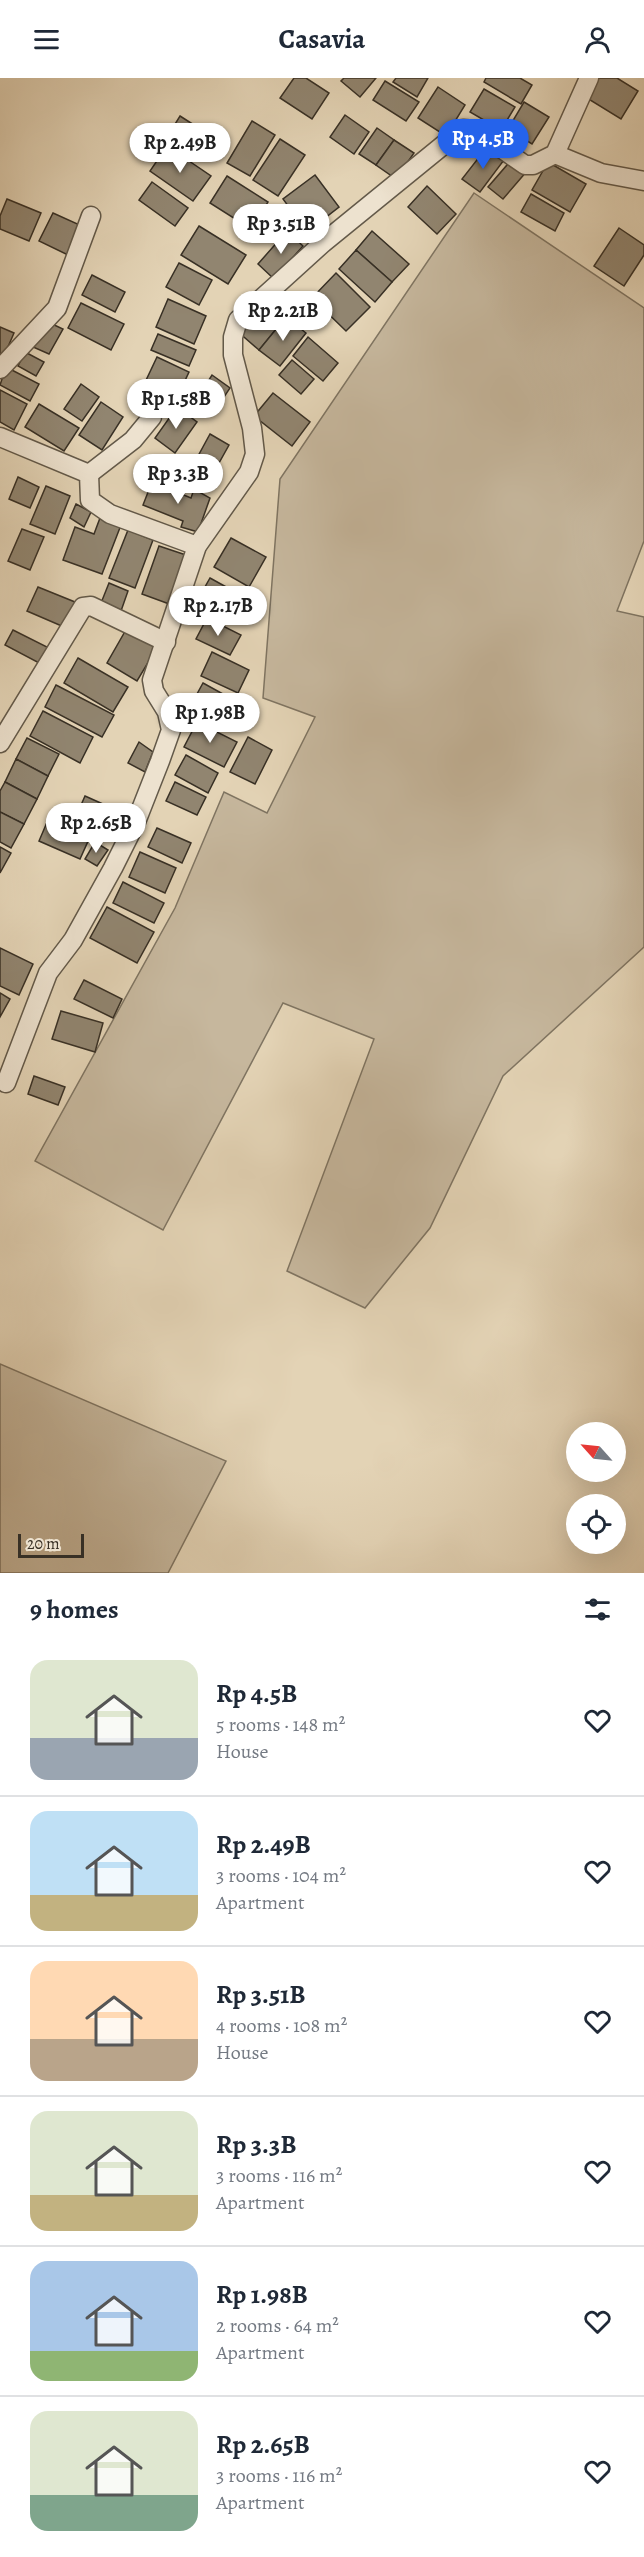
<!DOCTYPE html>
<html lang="en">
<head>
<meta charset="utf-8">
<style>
  :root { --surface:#fff; --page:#f6f6f7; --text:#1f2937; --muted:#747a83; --line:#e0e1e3; --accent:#2563eb }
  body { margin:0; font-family:Alegreya,serif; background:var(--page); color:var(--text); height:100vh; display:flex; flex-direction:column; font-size:22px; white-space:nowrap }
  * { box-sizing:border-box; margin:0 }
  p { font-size:20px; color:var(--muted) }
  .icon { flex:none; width:33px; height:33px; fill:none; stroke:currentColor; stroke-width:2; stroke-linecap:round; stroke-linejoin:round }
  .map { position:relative; height:1495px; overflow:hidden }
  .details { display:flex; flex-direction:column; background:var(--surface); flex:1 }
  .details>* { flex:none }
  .needle { width:39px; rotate:297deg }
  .fabs { position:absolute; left:566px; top:1344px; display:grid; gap:12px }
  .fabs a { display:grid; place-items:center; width:60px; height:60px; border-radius:50%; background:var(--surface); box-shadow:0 6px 24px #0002; font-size:30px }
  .scale { position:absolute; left:18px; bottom:15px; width:66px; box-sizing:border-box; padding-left:6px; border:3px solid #383025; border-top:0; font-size:16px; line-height:21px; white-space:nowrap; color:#383025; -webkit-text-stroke:4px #ede2cf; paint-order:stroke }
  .price { position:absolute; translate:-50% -51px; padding:0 14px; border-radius:21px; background:#fff; color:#222; font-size:20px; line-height:39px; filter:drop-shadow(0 2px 3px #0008) }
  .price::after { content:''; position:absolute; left:50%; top:36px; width:18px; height:14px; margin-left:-9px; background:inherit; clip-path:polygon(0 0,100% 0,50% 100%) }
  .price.selected { background:var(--accent); color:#fff }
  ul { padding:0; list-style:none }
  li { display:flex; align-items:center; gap:18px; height:150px; padding:0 30px }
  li+li { border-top:2px solid var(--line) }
  li span { display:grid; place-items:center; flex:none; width:168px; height:120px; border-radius:18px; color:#555 }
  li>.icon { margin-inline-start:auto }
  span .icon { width:72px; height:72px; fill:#fffc; stroke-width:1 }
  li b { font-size:26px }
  h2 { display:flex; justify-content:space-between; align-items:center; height:72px; padding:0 30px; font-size:26px }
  header { display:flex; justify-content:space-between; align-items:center; height:78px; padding:0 30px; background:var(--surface); font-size:27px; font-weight:700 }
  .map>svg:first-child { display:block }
  .green { fill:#c6b79d; stroke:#7f7461; stroke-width:1.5 }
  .building { fill:#918570; stroke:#383025; stroke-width:1.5 }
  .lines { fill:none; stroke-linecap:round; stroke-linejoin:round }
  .street-casing { stroke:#635949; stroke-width:21 }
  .street { stroke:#ede2cf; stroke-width:18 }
</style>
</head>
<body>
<header><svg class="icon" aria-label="menu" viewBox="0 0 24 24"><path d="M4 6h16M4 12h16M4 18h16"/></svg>Casavia<svg class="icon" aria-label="person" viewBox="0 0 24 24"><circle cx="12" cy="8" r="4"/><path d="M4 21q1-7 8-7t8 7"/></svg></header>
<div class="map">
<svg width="644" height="1495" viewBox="0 0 644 1495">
  <rect width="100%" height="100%" fill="#e3d3b5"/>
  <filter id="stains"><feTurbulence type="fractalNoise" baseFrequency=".00333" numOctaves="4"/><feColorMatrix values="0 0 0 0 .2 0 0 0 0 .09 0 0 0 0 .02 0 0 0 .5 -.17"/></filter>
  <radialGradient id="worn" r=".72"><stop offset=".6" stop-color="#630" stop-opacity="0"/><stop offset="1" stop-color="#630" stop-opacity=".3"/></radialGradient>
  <g class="green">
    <path d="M 474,115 L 644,230 L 644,463 L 617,533 L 644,539 L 644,869 L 503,998 L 430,1150 L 365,1230 L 287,1193 L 374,961 L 283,925 L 163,1152 L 35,1083 L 175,830 L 224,714 L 267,735 L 315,639 L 263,620 L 280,401 Z"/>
    <path d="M 0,1286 L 226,1383 L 168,1495 L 0,1495 Z"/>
  </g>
  <g class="building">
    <path d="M 294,0 L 306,0 L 329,15 L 312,41 L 280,20 Z"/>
    <path d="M 344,0 L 376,0 L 360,19 L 341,3 Z"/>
    <path d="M 396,0 L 428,0 L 417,19 L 393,4 Z"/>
    <path d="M 486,0 L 520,0 L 532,7 L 521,26 L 484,4 Z"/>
    <path d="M 592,0 L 617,0 L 638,13 L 621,41 L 582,17 Z"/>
    <path d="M 385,3 L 419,24 L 406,43 L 373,22 Z"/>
    <path d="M 438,9 L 465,27 L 446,58 L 418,40 Z"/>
    <path d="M 484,11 L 515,29 L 501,52 L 470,34 Z"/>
    <path d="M 524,24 L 549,39 L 532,66 L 508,51 Z"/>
    <path d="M 345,37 L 369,54 L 354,76 L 330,59 Z"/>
    <path d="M 180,38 L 216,61 L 203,82 L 167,59 Z"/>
    <path d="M 252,43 L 275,57 L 250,98 L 227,85 Z"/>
    <path d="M 377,50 L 394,62 L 376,87 L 359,76 Z"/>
    <path d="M 280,61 L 305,77 L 278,118 L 253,102 Z"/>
    <path d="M 394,62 L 414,75 L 396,101 L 376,87 Z"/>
    <path d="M 167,68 L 211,98 L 193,123 L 150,93 Z"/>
    <path d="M 487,69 L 504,82 L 480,114 L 462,101 Z"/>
    <path d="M 513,80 L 527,93 L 503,121 L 488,109 Z"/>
    <path d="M 548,84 L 586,106 L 570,134 L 532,112 Z"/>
    <path d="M 315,97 L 339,129 L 307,154 L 283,121 Z"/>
    <path d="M 227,98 L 268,124 L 251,151 L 210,125 Z"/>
    <path d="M 152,104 L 188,130 L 175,148 L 139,122 Z"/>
    <path d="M 427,108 L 456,136 L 437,156 L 408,129 Z"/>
    <path d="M 531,116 L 564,135 L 555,153 L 521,134 Z"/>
    <path d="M 7,121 L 41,135 L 29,163 L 0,151 L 0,138 Z"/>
    <path d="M 53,135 L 82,148 L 68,177 L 39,163 Z"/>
    <path d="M 199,148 L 246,177 L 228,206 L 181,177 Z"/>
    <path d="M 619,150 L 644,167 L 644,177 L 624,208 L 594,188 Z"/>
    <path d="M 287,153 L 303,168 L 274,201 L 258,186 Z"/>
    <path d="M 372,153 L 409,186 L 392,204 L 356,172 Z"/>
    <path d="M 356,172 L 392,204 L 375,224 L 339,191 Z"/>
    <path d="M 179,185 L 212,202 L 199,227 L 166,209 Z"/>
    <path d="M 336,195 L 370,229 L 346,253 L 312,220 Z"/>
    <path d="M 92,197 L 125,214 L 115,234 L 82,217 Z"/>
    <path d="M 264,220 L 286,239 L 259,272 L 237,253 Z"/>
    <path d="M 168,221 L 206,238 L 194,266 L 156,249 Z"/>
    <path d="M 81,225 L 124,246 L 111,272 L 68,250 Z"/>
    <path d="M 286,239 L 306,255 L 280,288 L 259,272 Z"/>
    <path d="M 50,245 L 63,251 L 49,276 L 33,269 Z"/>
    <path d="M 0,249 L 14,255 L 4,278 L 0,277 Z"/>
    <path d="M 158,256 L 196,272 L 189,288 L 151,272 Z"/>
    <path d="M 308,259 L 338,285 L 323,303 L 293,278 Z"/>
    <path d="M 25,274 L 44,284 L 36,298 L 18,288 Z"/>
    <path d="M 157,279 L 189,294 L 172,330 L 140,315 Z"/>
    <path d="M 292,282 L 314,301 L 301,316 L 279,297 Z"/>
    <path d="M 6,289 L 39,306 L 30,323 L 0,307 Z"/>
    <path d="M 212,297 L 230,310 L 216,331 L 198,319 Z"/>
    <path d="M 81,306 L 99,319 L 82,343 L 64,331 Z"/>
    <path d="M 0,312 L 27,326 L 14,352 L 0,344 Z"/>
    <path d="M 273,315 L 310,344 L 292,368 L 254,338 Z"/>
    <path d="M 101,324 L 123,339 L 102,372 L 79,357 Z"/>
    <path d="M 39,326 L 79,350 L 64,373 L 25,349 Z"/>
    <path d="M 177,329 L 197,344 L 175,375 L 155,360 Z"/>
    <path d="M 210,356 L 229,367 L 210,401 L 191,391 Z"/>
    <path d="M 18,399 L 39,409 L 30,430 L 9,421 Z"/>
    <path d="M 152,404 L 191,420 L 194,411 L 210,420 L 198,454 L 181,449 L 183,443 L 143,427 Z"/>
    <path d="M 46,408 L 70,418 L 55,456 L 30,446 Z"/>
    <path d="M 76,426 L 91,434 L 84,449 L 70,440 Z"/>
    <path d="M 100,440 L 121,447 L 102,496 L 63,482 L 75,449 L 94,456 Z"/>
    <path d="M 22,451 L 44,459 L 30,492 L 8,483 Z"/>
    <path d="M 128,452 L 153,462 L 135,510 L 109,500 Z"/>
    <path d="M 231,460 L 266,479 L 249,509 L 214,489 Z"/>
    <path d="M 159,468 L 189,478 L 172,527 L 142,516 Z"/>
    <path d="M 210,500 L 248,521 L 234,545 L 196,525 Z"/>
    <path d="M 109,505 L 128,513 L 121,533 L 101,525 Z"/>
    <path d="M 38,509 L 75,524 L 64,549 L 27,533 Z"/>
    <path d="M 207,540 L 241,557 L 230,577 L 196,561 Z"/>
    <path d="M 127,550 L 158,568 L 137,603 L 107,585 Z"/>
    <path d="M 13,552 L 49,570 L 41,586 L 5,567 Z"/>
    <path d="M 212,574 L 249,592 L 238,615 L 201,598 Z"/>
    <path d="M 78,580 L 128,609 L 113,634 L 64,605 Z"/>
    <path d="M 203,605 L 243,627 L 231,650 L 191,627 Z"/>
    <path d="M 56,607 L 114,637 L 102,659 L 45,629 Z"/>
    <path d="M 43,633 L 93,659 L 80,685 L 30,658 Z"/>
    <path d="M 197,644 L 237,664 L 224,689 L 184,669 Z"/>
    <path d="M 248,659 L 272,672 L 255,706 L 230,694 Z"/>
    <path d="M 27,660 L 59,676 L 48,698 L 16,681 Z"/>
    <path d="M 139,664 L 153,674 L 145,694 L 128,685 Z"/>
    <path d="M 186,677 L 218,695 L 208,715 L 175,697 Z"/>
    <path d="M 16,681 L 48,698 L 37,721 L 5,704 Z"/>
    <path d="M 5,704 L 37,721 L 24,746 L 0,734 L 0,713 Z"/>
    <path d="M 175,704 L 206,719 L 197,737 L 166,723 Z"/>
    <path d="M 85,718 L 105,727 L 94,752 L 74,743 Z"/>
    <path d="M 0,734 L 24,746 L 11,770 L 0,764 Z"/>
    <path d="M 48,742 L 89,761 L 80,781 L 39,763 Z"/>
    <path d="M 157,750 L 191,765 L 182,785 L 148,769 Z"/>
    <path d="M 95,764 L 108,772 L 97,788 L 85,781 Z"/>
    <path d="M 0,769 L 11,775 L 0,795 Z"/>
    <path d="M 140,774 L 176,790 L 165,815 L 129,799 Z"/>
    <path d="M 123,804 L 164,825 L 154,845 L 113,825 Z"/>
    <path d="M 107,829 L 154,854 L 137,885 L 90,860 Z"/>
    <path d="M 0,870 L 33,886 L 19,917 L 0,908 Z"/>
    <path d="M 84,902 L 122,921 L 113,940 L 74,921 Z"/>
    <path d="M 0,915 L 10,921 L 0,939 Z"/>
    <path d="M 61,933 L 103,945 L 95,974 L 52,961 Z"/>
    <path d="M 34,998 L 65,1009 L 58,1027 L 28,1016 Z"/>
  </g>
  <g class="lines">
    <g class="street-casing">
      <g id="street">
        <path d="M 555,76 L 601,95 L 644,103"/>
        <path d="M 0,291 L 57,230 L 91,138"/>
        <path d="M 0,359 L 89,396 L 90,422 L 110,436 L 197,468"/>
        <path d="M 89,396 L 133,362 L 152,339"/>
        <path d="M 0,665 L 83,529 L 91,528 L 166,564"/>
        <path d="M 6,1005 L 48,895 L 73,862 L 113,790 L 136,744 L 160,683 L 171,652 L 167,634 L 154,613 L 152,602 L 197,468 L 249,394 L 255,376 L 252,350 L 233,277 L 233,259 L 238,242 L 323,165 L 463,51 L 475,52 L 525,87 L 533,87 L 555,76 L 589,0"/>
      </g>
    </g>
    <use href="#street" class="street"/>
  </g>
  <rect width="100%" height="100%" filter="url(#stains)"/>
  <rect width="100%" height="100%" fill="url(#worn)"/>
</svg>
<div class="fabs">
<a><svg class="needle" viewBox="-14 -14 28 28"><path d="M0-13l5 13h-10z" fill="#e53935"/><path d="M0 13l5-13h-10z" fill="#747a83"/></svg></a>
<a><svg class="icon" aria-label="locate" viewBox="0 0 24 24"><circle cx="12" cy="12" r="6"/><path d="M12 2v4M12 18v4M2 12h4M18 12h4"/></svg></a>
</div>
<div class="scale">20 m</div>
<b class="price selected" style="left:483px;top:92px">Rp 4.5B</b>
<b class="price" style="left:180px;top:96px">Rp 2.49B</b>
<b class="price" style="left:281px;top:177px">Rp 3.51B</b>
<b class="price" style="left:283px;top:264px">Rp 2.21B</b>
<b class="price" style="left:176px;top:352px">Rp 1.58B</b>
<b class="price" style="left:178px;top:427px">Rp 3.3B</b>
<b class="price" style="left:218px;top:559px">Rp 2.17B</b>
<b class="price" style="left:210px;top:666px">Rp 1.98B</b>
<b class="price" style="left:96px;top:776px">Rp 2.65B</b>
</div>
<section class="details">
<h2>9 homes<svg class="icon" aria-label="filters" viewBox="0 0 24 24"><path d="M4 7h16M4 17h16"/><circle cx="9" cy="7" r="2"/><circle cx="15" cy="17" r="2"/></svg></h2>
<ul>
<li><span style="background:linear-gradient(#dfe7d0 65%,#9aa5b1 0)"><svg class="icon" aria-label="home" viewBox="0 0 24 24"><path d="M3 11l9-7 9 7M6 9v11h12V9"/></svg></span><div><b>Rp 4.5B</b><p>5 rooms · 148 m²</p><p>House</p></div><svg class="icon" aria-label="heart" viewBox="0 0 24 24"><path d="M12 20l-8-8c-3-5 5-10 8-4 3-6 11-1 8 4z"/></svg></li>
<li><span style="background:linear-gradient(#bfe0f5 70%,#c2b280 0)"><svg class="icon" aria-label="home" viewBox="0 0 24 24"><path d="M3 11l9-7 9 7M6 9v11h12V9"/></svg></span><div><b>Rp 2.49B</b><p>3 rooms · 104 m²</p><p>Apartment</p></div><svg class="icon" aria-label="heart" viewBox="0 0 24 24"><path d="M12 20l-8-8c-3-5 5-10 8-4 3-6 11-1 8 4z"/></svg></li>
<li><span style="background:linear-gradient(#ffd9b3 65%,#b9a48a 0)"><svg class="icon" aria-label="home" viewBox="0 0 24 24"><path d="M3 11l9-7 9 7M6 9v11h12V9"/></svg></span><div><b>Rp 3.51B</b><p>4 rooms · 108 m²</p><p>House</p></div><svg class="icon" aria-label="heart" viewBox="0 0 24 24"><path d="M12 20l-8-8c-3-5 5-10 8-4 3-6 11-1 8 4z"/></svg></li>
<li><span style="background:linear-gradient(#dfe7d0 70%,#c2b280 0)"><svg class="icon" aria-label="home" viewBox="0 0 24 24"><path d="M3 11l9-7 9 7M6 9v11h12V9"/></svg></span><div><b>Rp 3.3B</b><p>3 rooms · 116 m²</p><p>Apartment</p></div><svg class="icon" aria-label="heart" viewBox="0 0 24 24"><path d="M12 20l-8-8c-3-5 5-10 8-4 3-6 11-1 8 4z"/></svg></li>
<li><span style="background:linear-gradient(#a9c7e8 75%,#8fb573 0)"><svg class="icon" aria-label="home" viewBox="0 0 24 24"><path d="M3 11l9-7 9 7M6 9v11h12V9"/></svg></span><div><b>Rp 1.98B</b><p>2 rooms · 64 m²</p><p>Apartment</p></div><svg class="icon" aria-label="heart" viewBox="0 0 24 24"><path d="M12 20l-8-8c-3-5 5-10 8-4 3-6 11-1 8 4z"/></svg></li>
<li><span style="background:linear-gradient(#dfe7d0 70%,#7fa58c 0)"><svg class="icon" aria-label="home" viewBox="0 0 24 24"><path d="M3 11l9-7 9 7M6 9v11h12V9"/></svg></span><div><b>Rp 2.65B</b><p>3 rooms · 116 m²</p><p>Apartment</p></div><svg class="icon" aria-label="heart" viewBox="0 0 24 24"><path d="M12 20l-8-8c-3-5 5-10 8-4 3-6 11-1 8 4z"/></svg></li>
</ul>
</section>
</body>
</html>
